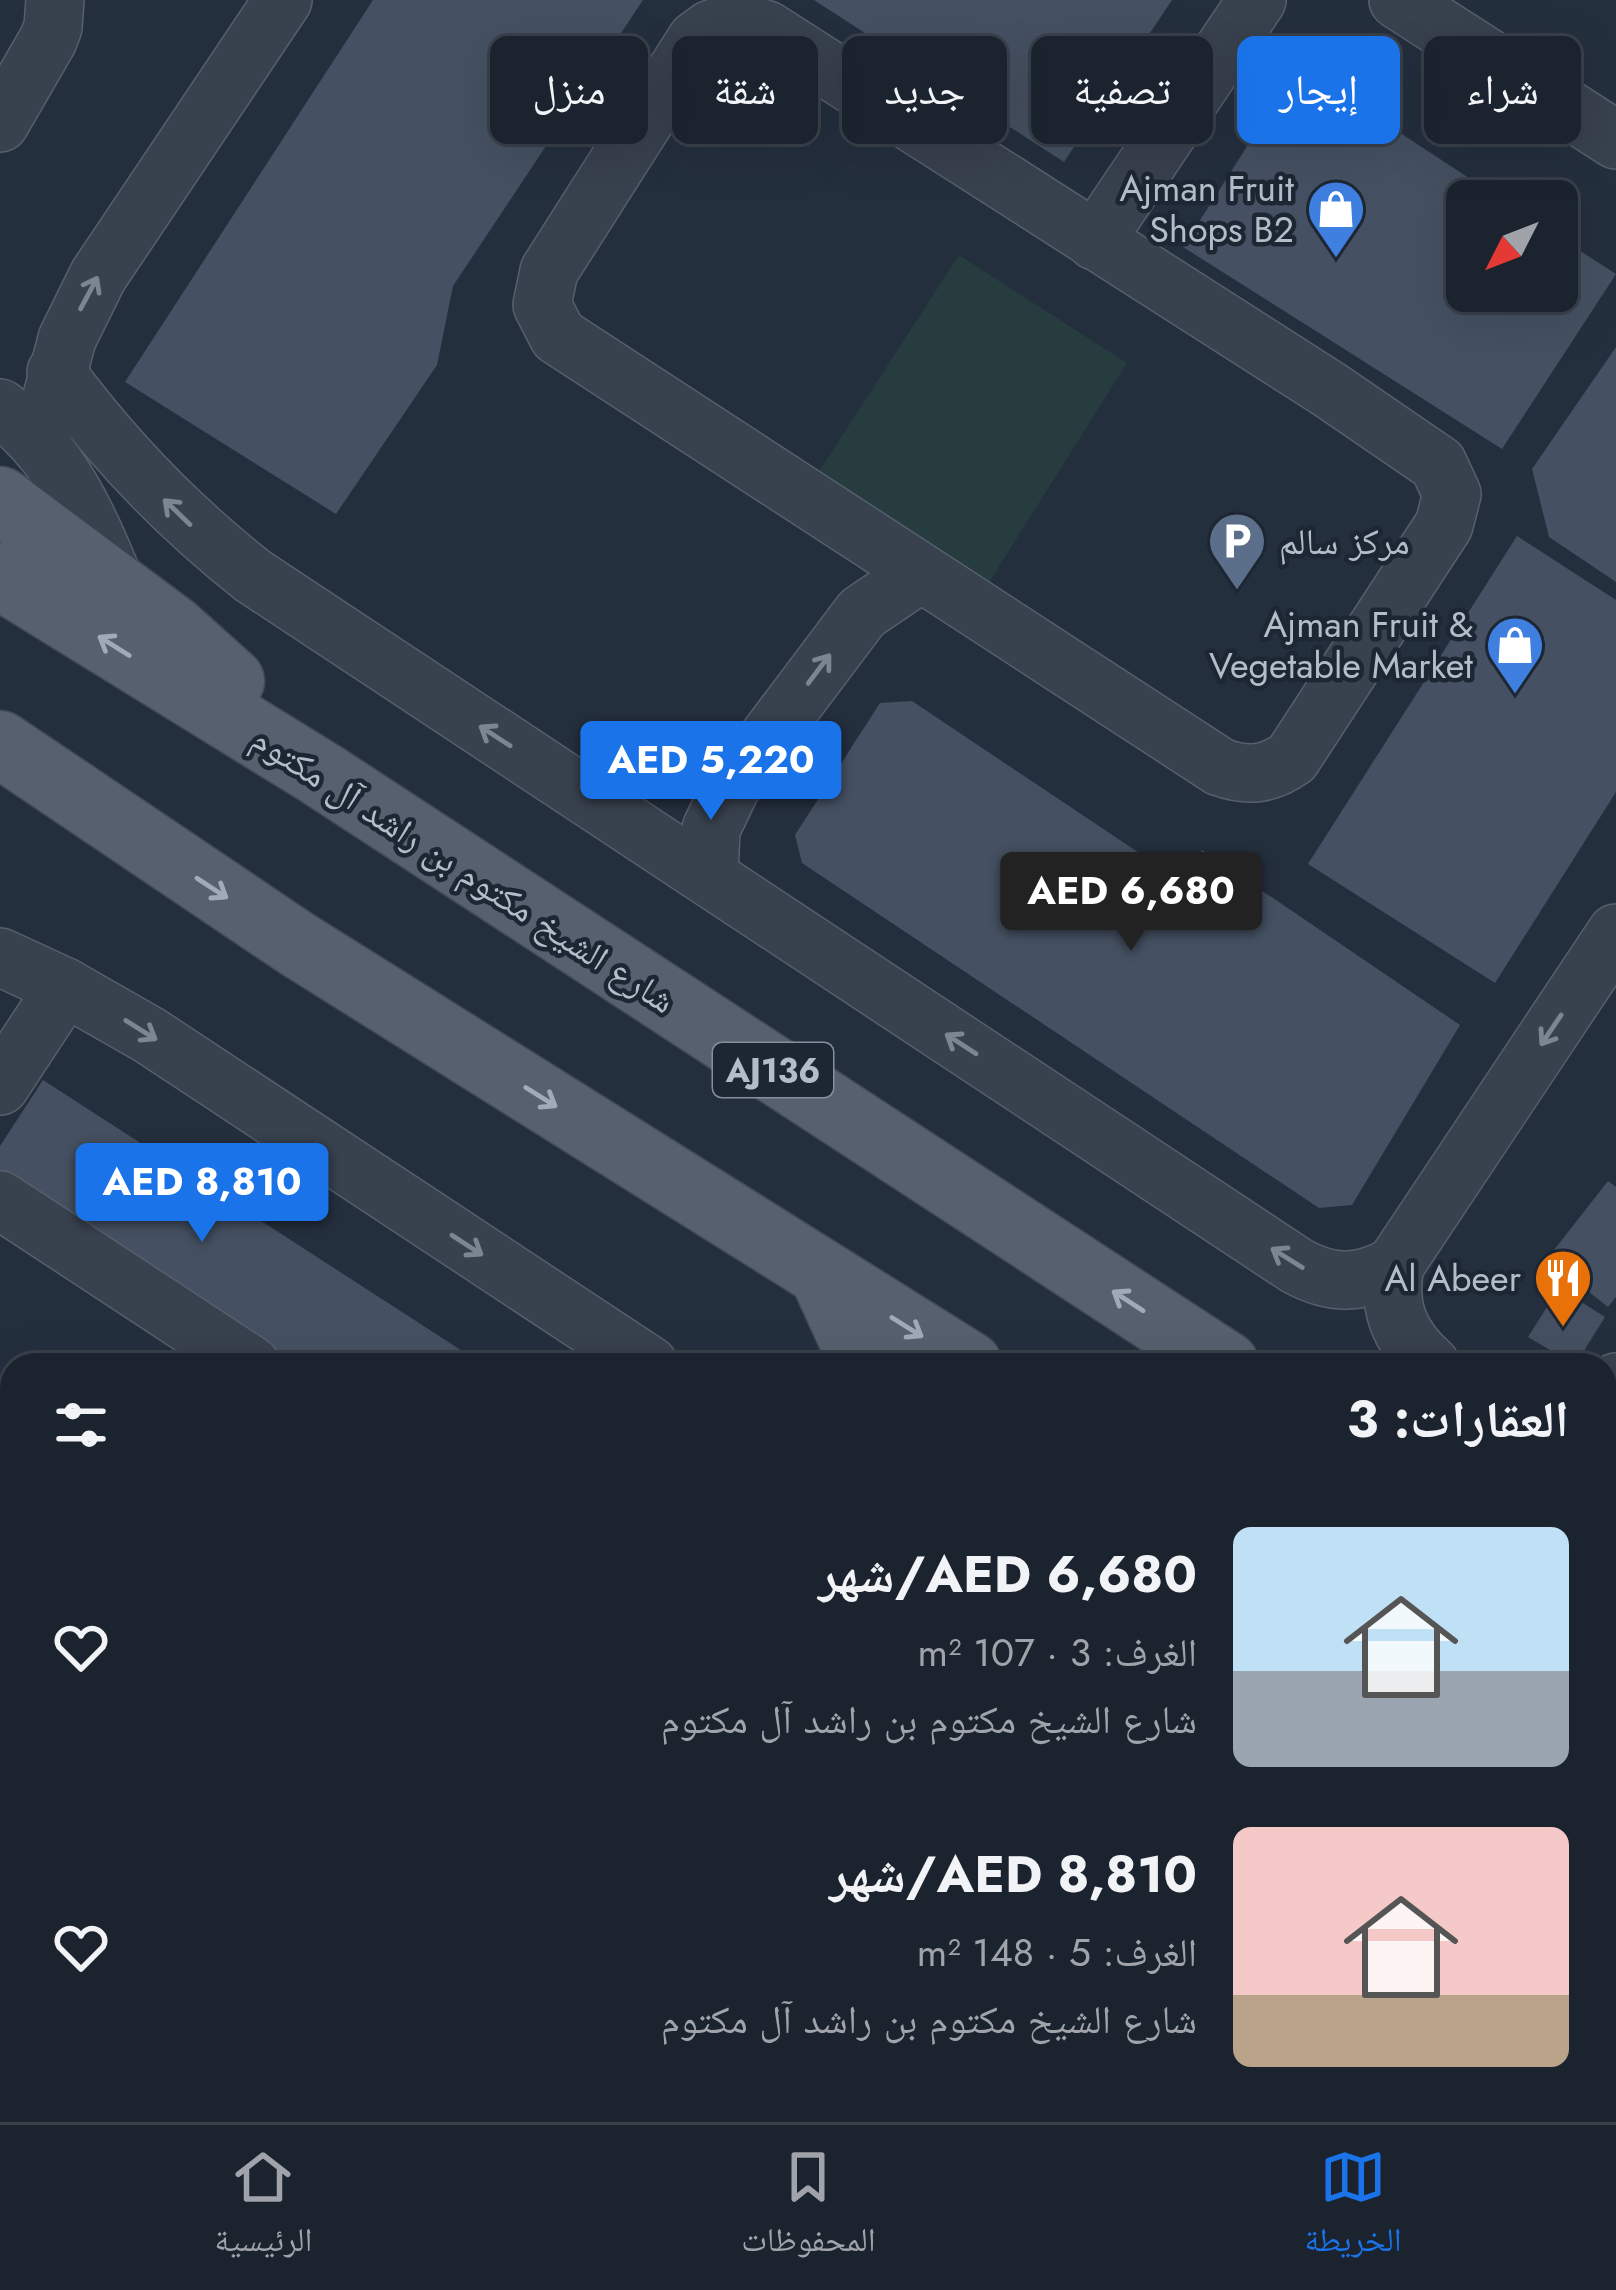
<!DOCTYPE html>
<html lang="ar">
<head>
<meta charset="utf-8">
<style>
  :root { --surface:#1b232e; --page:#282f3a; --text:#f1f3f6; --muted:#a0a4aa; --line:#39404a; --accent:#1a73e8 }
  body { margin:0; font-family:Jost,"Noto Naskh Arabic",sans-serif; background:var(--page); color:var(--text); direction:rtl; height:100vh; display:flex; flex-direction:column; font-size:45px; white-space:nowrap }
  * { box-sizing:border-box; margin:0 }
  p { font-size:39px; color:var(--muted) }
  .icon { flex:none; width:66px; height:66px; fill:none; stroke:currentColor; stroke-width:2; stroke-linecap:round; stroke-linejoin:round }
  .map { position:relative; flex:1; overflow:hidden; direction:ltr }
  .side { position:absolute; left:0px; top:1353px; width:1617px; height:771px; display:flex; flex-direction:column; background:var(--surface); border-radius:36px 36px 0 0; box-shadow:0 12px 48px #0002,0 0 0 3px var(--line); direction:rtl }
  .side>* { flex:none }
  .guide { position:absolute; left:36px; top:36px; width:1545px; height:108px; direction:rtl; display:flex; gap:24px }
  .needle { width:78px; rotate:228deg }
  .fabs { position:absolute; left:1446px; top:180px; display:grid; gap:24px }
  .fabs a { display:grid; place-items:center; width:132px; height:132px; border-radius:18px; background:var(--surface); box-shadow:0 12px 48px #0002,0 0 0 3px var(--line); font-size:60px }
  .price { position:absolute; translate:-50% -102px; padding:0 27px; border-radius:12px; background:var(--accent); color:#fff; font-size:39px; line-height:78px; filter:drop-shadow(0 3px 6px #0008) }
  .price::after { content:''; position:absolute; left:50%; top:72px; width:36px; height:27px; margin-left:-18px; background:inherit; clip-path:polygon(0 0,100% 0,50% 100%) }
  .price.current { background:#222; color:#fff }
  ul { padding:0; list-style:none }
  li { display:flex; align-items:center; gap:36px; height:300px; padding:0 48px }
  li span { display:grid; place-items:center; flex:none; width:336px; height:240px; border-radius:18px; color:#555 }
  li>.icon { margin-inline-start:auto }
  span .icon { width:144px; height:144px; fill:#fffc; stroke-width:1 }
  li b { font-size:51px }
  h2 { display:flex; justify-content:space-between; align-items:center; height:144px; padding:0 48px; font-size:51px }
  .tag { padding:0 42px; border-radius:18px; background:var(--surface); box-shadow:0 12px 48px #0002,0 0 0 3px var(--line); font-size:42px; line-height:108px }
  .tag.current { background:var(--accent); color:#fff }
  .menu { display:flex; justify-content:space-around; align-items:center; height:168px; border-top:3px solid var(--line); background:var(--surface); font-size:33px; color:var(--muted) }
  .menu a { display:grid; justify-items:center; gap:6px }
  .menu .current { color:var(--accent) }
  .map>svg:first-child { display:block }
  .green { fill:#263c3f }
  .building { fill:#455162 }
  .lines { fill:none; stroke-linecap:round; stroke-linejoin:round }
  .minor-casing { stroke:#565f6c; stroke-width:60 }
  .major-casing { stroke:#414a57; stroke-width:69 }
  .minor { stroke:#38414e; stroke-width:57 }
  .major { stroke:#56606e; stroke-width:66 }
  .oneway { stroke:#7c8592 }
  .oneway2 { stroke:#a1aab7 }
  .labels { text-anchor:middle; dominant-baseline:central; stroke-width:9; stroke-linejoin:round; paint-order:stroke }
  .shield { fill:#1d2633; stroke:#878f9c; stroke-width:3 }
  .shield-label { font-size:33px; font-weight:bold; fill:#b4bcc9 }
  .poi-label { font-size:36px; fill:#b4bcc9; stroke:#1d2633; text-anchor:end }
  .street-label { font-size:36px; fill:#b4bcc9; stroke:#1d2633 }
</style>
</head>
<body>
<div class="map">
<svg width="1616" height="2122" viewBox="0 0 1616 2122">
  <rect width="100%" height="100%" fill="#242f3e"/>
  <path class="green" d="M 959,255 L 1127,363 L 988,584 L 818,473 Z"/>
  <g class="building">
    <path d="M 373,0 L 643,0 L 453,286 L 437,365 L 336,514 L 125,382 Z"/>
    <path d="M 814,0 L 1172,0 L 1064,162 Z"/>
    <path d="M 1298,66 L 1504,201 L 1467,201 L 1467,291 L 1557,291 L 1557,236 L 1616,274 L 1502,449 L 1183,247 Z"/>
    <path d="M 1616,347 L 1616,582 L 1549,537 L 1532,469 Z"/>
    <path d="M 1517,536 L 1616,600 L 1616,792 L 1495,983 L 1308,864 Z"/>
    <path d="M 912,701 L 1181,881 L 1202,850 L 1460,1025 L 1352,1205 L 1319,1208 L 802,863 L 795,835 L 880,703 Z"/>
    <path d="M 43,1080 L 484,1365 L 275,1365 L 0,1187 L 0,1146 Z"/>
    <path d="M 1608,1181 L 1616,1187 L 1616,1297 L 1608,1307 L 1547,1259 Z"/>
    <path d="M 1559,1288 L 1605,1317 L 1575,1365 L 1528,1337 Z"/>
    <path d="M 1605,2086 L 1616,2093 L 1616,2122 L 1429,2122 L 1413,2112 L 1605,2112 Z"/>
  </g>
  <g class="lines">
    <g class="minor-casing">
      <g id="minor">
        <path d="M 1398,0 L 1616,140"/>
        <path d="M 730,23 L 749,24 L 767,30 L 1330,390 L 1438,464 L 1452,494 L 1444,525 L 1292,758 C 1268,775 1248,777 1220,767 L 558,336 L 542,305 L 549,271 L 696,40 L 711,29 Z"/>
        <path d="M 0,123 L 48,40 L 53,27 L 55,0"/>
        <path d="M 1095,241 L 1257,0"/>
        <path d="M 56,372 C 114,451 177,516 253,576 L 1297,1266 C 1332,1285 1360,1285 1395,1265"/>
        <path d="M 0,408 C 61,453 89,519 117,588"/>
        <path d="M 40,443 L 67,339 L 98,276 L 283,0"/>
        <path d="M 709,877 L 711,829 L 731,787 L 862,613 L 921,573"/>
        <path d="M 0,957 L 65,987 L 149,1035 L 649,1365"/>
        <path d="M 0,1086 L 65,987"/>
        <path d="M 0,1200 L 251,1365"/>
        <path d="M 1431,1365 C 1399,1337 1387,1307 1395,1265 L 1616,933"/>
        <path d="M 1605,1401 L 1616,1382"/>
        <path d="M 1605,1480 L 1616,1488"/>
        <path d="M 1605,1984 L 1616,1991"/>
        <path d="M 1380,2112 L 1395,2122"/>
      </g>
    </g>
    <g class="major-casing">
      <g id="major">
        <path d="M 0,500 L 173,629 L 231,681"/>
        <path d="M 0,576 L 321,774 L 1226,1365"/>
        <path d="M 0,744 L 297,944 L 969,1365"/>
        <path d="M 823,1275 L 864,1365"/>
        <path d="M 1605,1612 L 1616,1620"/>
        <path d="M 1605,1759 L 1616,1766"/>
      </g>
    </g>
    <use href="#minor" class="minor"/>
    <use href="#major" class="major"/>
  </g>
  <defs><path id="oneway-shaft" d="M-6 0H5M1.5-3L5.5 0L1.5 3" fill="none" stroke-width="1.6" stroke-linecap="round" stroke-linejoin="round" transform="scale(3)"/></defs>
  <g class="oneway">
    <use href="#oneway-shaft" transform="translate(89 293) rotate(-62)"/>
    <use href="#oneway-shaft" transform="translate(177 512) rotate(-136)"/>
    <use href="#oneway-shaft" transform="translate(819 669) rotate(-53)"/>
    <use href="#oneway-shaft" transform="translate(495 736) rotate(-147)"/>
    <use href="#oneway-shaft" transform="translate(141 1030) rotate(32)"/>
    <use href="#oneway-shaft" transform="translate(1551 1030) rotate(124)"/>
    <use href="#oneway-shaft" transform="translate(961 1044) rotate(-147)"/>
    <use href="#oneway-shaft" transform="translate(467 1245) rotate(33)"/>
    <use href="#oneway-shaft" transform="translate(1287 1258) rotate(-148)"/>
  </g>
  <g class="oneway2">
    <use href="#oneway-shaft" transform="translate(114 646) rotate(-148)"/>
    <use href="#oneway-shaft" transform="translate(212 888) rotate(33)"/>
    <use href="#oneway-shaft" transform="translate(541 1097) rotate(32)"/>
    <use href="#oneway-shaft" transform="translate(1128 1301) rotate(-147)"/>
    <use href="#oneway-shaft" transform="translate(907 1327) rotate(32)"/>
  </g>
  <defs>
    <g id="shop-pin" transform="scale(3)"><path d="M0 17L-7.5 6A9.5 9.5 0 1 1 7.5 6Z" fill="#3f7fe0" stroke="#1d2633"/><path d="M-5-2.5h2.3a2.7 3.5 0 0 1 5.4 0H5L5.5 6h-11ZM-1.5-2.5h3a1.5 2.3 0 0 0-3 0Z" fill="#fff"/></g>
    <g id="parking-pin" transform="scale(3)"><path d="M0 17L-7.5 6A9.5 9.5 0 1 1 7.5 6Z" fill="#5c6f8a" stroke="#1d2633"/><path d="M-3.5-5.5H1a3.5 3.5 0 0 1 0 7H-1V5.5H-3.5ZM-1-3.4V-.6H.8a1.4 1.4 0 0 0 0-2.8Z" fill="#fff"/></g>
    <g id="restaurant-pin" transform="scale(3)"><path d="M0 17L-7.5 6A9.5 9.5 0 1 1 7.5 6Z" fill="#e8710a" stroke="#1d2633"/><path d="M-5-6h1v4h1v-4h1v4h1v-4h1v5L-1.5 .5V6h-2V.5L-5-1ZM5-6V6H3V1.5H1.5Q1.5-4 5-6Z" fill="#fff"/></g>
  </defs>
  <g fill-rule="evenodd">
    <use href="#shop-pin" x="1336" y="209"/>
    <use href="#parking-pin" x="1237" y="541"/>
    <use href="#shop-pin" x="1515" y="645"/>
    <use href="#restaurant-pin" x="1563" y="1278"/>
  </g>
  <g class="labels">
    <rect class="shield" x="713" y="1043" width="120" height="54" rx="9"/>
    <g class="shield-label">
      <text x="773" y="1070">AJ136</text>
    </g>
    <g class="poi-label">
      <text x="1294" y="188">Ajman Fruit<tspan x="1294" dy="41">Shops B2</tspan></text>
      <text x="1279" y="541" text-anchor="start">مركز سالم</text>
      <text x="1473" y="624">Ajman Fruit &amp;<tspan x="1473" dy="41">Vegetable Market</tspan></text>
      <text x="1521" y="1278">Al Abeer</text>
    </g>
    <g class="street-label">
      <text transform="translate(464 869) rotate(33)">شارع الشيخ مكتوم بن راشد آل مكتوم</text>
    </g>
  </g>
</svg>
<div class="fabs">
<a><svg class="needle" viewBox="-14 -14 28 28"><path d="M0-13l5 13h-10z" fill="#e53935"/><path d="M0 13l5-13h-10z" fill="#a0a4aa"/></svg></a>
</div>
<b class="price" style="left:711px;top:823px">AED 5,220</b>
<b class="price current" style="left:1131px;top:954px">AED 6,680</b>
<b class="price" style="left:202px;top:1245px">AED 8,810</b>
<div class="guide">
<a class="tag">شراء</a>
<a class="tag current">إيجار</a>
<a class="tag">تصفية</a>
<a class="tag">جديد</a>
<a class="tag">شقة</a>
<a class="tag">منزل</a>
</div>
<section class="side">
<h2>العقارات: 3<svg class="icon" aria-label="filters" viewBox="0 0 24 24"><path d="M4 7h16M4 17h16"/><circle cx="9" cy="7" r="2"/><circle cx="15" cy="17" r="2"/></svg></h2>
<ul>
<li><span style="background:linear-gradient(#bfe0f5 60%,#9aa5b1 0)"><svg class="icon" aria-label="home" viewBox="0 0 24 24"><path d="M3 11l9-7 9 7M6 9v11h12V9"/></svg></span><div><b>AED 6,680/شهر</b><p>الغرف: 3 · 107 m²</p><p>شارع الشيخ مكتوم بن راشد آل مكتوم</p></div><svg class="icon" aria-label="heart" viewBox="0 0 24 24"><path d="M12 20l-8-8c-3-5 5-10 8-4 3-6 11-1 8 4z"/></svg></li>
<li><span style="background:linear-gradient(#f6c9c9 70%,#b9a48a 0)"><svg class="icon" aria-label="home" viewBox="0 0 24 24"><path d="M3 11l9-7 9 7M6 9v11h12V9"/></svg></span><div><b>AED 8,810/شهر</b><p>الغرف: 5 · 148 m²</p><p>شارع الشيخ مكتوم بن راشد آل مكتوم</p></div><svg class="icon" aria-label="heart" viewBox="0 0 24 24"><path d="M12 20l-8-8c-3-5 5-10 8-4 3-6 11-1 8 4z"/></svg></li>
</ul>
</section>
</div>
<nav class="menu">
<a class="current"><svg class="icon" aria-label="map" viewBox="0 0 24 24"><path d="M3 6l6-2 6 2 6-2v14l-6 2-6-2-6 2zM9 4v14M15 6v14"/></svg>الخريطة</a>
<a><svg class="icon" aria-label="saved" viewBox="0 0 24 24"><path d="M7 4h10v16l-5-4-5 4z"/></svg>المحفوظات</a>
<a><svg class="icon" aria-label="home" viewBox="0 0 24 24"><path d="M3 11l9-7 9 7M6 9v11h12V9"/></svg>الرئيسية</a>
</nav>
</body>
</html>
